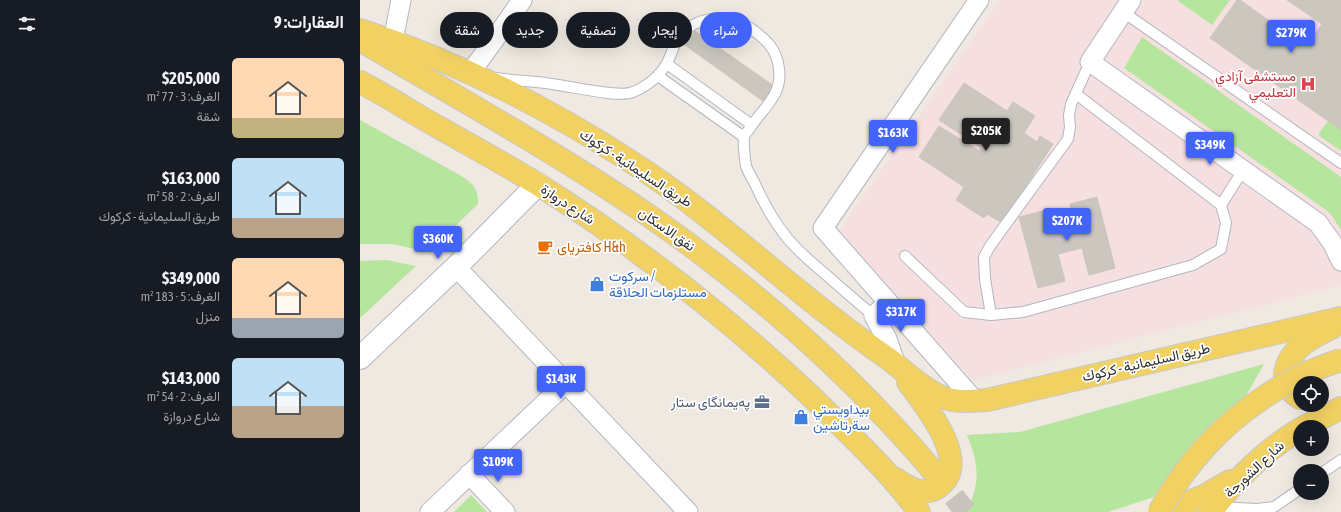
<!DOCTYPE html>
<html lang="ar">
<head>
<meta charset="utf-8">
<style>
  :root { --surface:#171b24; --page:#242831; --text:#f1f3f6; --muted:#9ea1a6; --accent:#4264fb }
  body { margin:0; font-family:"Asap Condensed",Vazirmatn,sans-serif; background:var(--page); color:var(--text); direction:rtl; height:100vh; display:flex; flex-direction:column; font-size:15px; white-space:nowrap }
  * { box-sizing:border-box; margin:0 }
  p { font-size:13px; color:var(--muted) }
  .icon { flex:none; width:22px; height:22px; fill:none; stroke:currentColor; stroke-width:2; stroke-linecap:round; stroke-linejoin:round }
  .map { position:relative; flex:1; overflow:hidden; direction:ltr }
  .sheet { display:flex; flex-direction:column; background:var(--surface); width:360px }
  .sheet>* { flex:none }
  .banner { position:absolute; left:12px; top:12px; width:380px; height:36px; direction:rtl; display:flex; gap:8px }
  .buttons { position:absolute; left:933px; top:376px; display:grid; gap:8px }
  .buttons a { display:grid; place-items:center; width:36px; height:36px; border-radius:50%; background:var(--surface); box-shadow:0 4px 16px #0002; font-size:20px }
  .price { position:absolute; translate:-50% -34px; padding:0 9px; border-radius:4px; background:var(--accent); color:#fff; font-size:13px; line-height:26px; filter:drop-shadow(0 1px 2px #0008) }
  .price::after { content:''; position:absolute; left:50%; top:24px; width:12px; height:9px; margin-left:-6px; background:inherit; clip-path:polygon(0 0,100% 0,50% 100%) }
  .price.current { background:#222; color:#fff }
  ul { padding:0; list-style:none }
  li { display:flex; align-items:center; gap:12px; height:100px; padding:0 16px }
  li span { display:grid; place-items:center; flex:none; width:112px; height:80px; border-radius:6px; color:#555 }
  li>.icon { margin-inline-start:auto }
  span .icon { width:48px; height:48px; fill:#fffc; stroke-width:1 }
  li b { font-size:17px }
  h2 { display:flex; justify-content:space-between; align-items:center; height:48px; padding:0 16px; font-size:17px }
  .chip { padding:0 14px; border-radius:18px; background:var(--surface); box-shadow:0 4px 16px #0002; font-size:14px; line-height:36px }
  .chip.current { background:var(--accent); color:#fff }
  main { display:flex; flex:1; min-height:0 }
  .map>svg:first-child { display:block }
  .medical { fill:#f5dfe0 }
  .green { fill:#b6e59e }
  .building { fill:#cbc7bf; stroke:#cbc5ba }
  .lines { fill:none; stroke-linecap:round; stroke-linejoin:round }
  .primary-tunnel { stroke:#c8c4bd; stroke-width:22; stroke-dasharray:22 11; stroke-linecap:butt }
  .lane-casing { stroke:#b4b7c1; stroke-width:12 }
  .street-casing { stroke:#b4b7c1; stroke-width:21 }
  .secondary-casing { stroke:#b4b7c1; stroke-width:24 }
  .primary-casing { stroke:#c9c9c9; stroke-width:24 }
  .lane { stroke:#fff; stroke-width:10 }
  .street { stroke:#fff; stroke-width:19 }
  .secondary { stroke:#fff; stroke-width:22 }
  .primary { stroke:#f2d163; stroke-width:22 }
  .primary-bridge-casing { stroke:#c9c9c9; stroke-width:24; stroke-linecap:butt }
  .primary-bridge { stroke:#f2d163; stroke-width:22 }
  .labels { text-anchor:middle; dominant-baseline:central; stroke-width:3.5; stroke-linejoin:round; paint-order:stroke }
  .health-label { font-size:14px; fill:#be3a42; stroke:#fff; text-anchor:end }
  .street-label { font-size:14px; fill:#2e2e2e; stroke:#fff }
  .food-label { font-size:14px; fill:#c56008; stroke:#fff; text-anchor:start }
  .shop-label { font-size:14px; fill:#366cbe; stroke:#fff; text-anchor:start }
  .service-label { font-size:14px; fill:#4e5e75; stroke:#fff; text-anchor:end }
</style>
</head>
<body>
<main>
<div class="map">
<svg width="981" height="512" viewBox="0 0 981 512">
  <rect width="100%" height="100%" fill="#efe9e1"/>
  <path class="medical" d="M 640,0 L 817,0 L 852,25 L 870,0 L 981,0 L 981,130 L 968,121 L 958,135 L 981,151 L 981,177 L 782,37 L 764,68 L 970,213 L 981,230 L 981,285 L 613,380 L 477,234 Z"/>
  <g class="green">
    <path d="M 817,0 L 870,0 L 852,25 Z"/>
    <path d="M 782,37 L 981,177 L 981,230 L 970,213 L 764,68 Z"/>
    <path d="M 0,120 L 98,174 C 111,182 119,187 118,204 L 68,252 L 33,244 L 0,244 Z"/>
    <path d="M 968,121 L 981,130 L 981,151 L 958,135 Z"/>
    <path d="M 27,260 L 56,266 L 0,318 L 0,261 Z"/>
    <path d="M 904,364 L 883,401 L 855,422 L 832,446 L 794,497 L 748,512 L 606,512 C 621,483 619,464 607,435 L 660,432 Z"/>
    <path d="M 111,495 L 127,512 L 94,512 Z"/>
  </g>
  <g class="building">
    <path d="M 877,0 L 880,0 L 946,47 L 962,24 L 927,0 L 981,0 L 981,130 L 850,38 Z"/>
    <path d="M 335,31 L 414,86 L 403,101 L 325,45 Z"/>
    <path d="M 604,83 L 647,111 L 653,102 L 675,116 L 664,133 L 677,142 L 680,136 L 693,144 L 642,223 L 627,214 L 624,218 L 596,200 L 604,187 L 559,157 L 579,126 L 619,151 L 621,147 L 579,120 Z"/>
    <path d="M 737,197 L 755,268 L 729,275 L 722,248 L 698,254 L 705,281 L 678,288 L 659,217 L 687,210 L 694,235 L 717,229 L 710,204 Z"/>
  </g>
  <g class="lines">
    <path class="primary-tunnel" d="M 573,471 L 606,512"/>
    <g class="lane-casing">
      <g id="lane">
        <path d="M 763,12 L 981,163"/>
        <path d="M 307,64 L 392,125"/>
        <path d="M 298,76 L 384,137"/>
        <path d="M 136,78 C 157,81 178,81 198,85 C 214,87 260,98 273,92 C 286,87 300,76 307,63 C 312,54 314,42 321,34 C 340,15 369,14 390,28 C 406,39 417,49 419,69 C 423,95 402,109 390,128 C 388,131 385,134 384,136 C 383,141 385,161 386,166 C 388,172 392,178 395,184 C 404,204 414,222 428,239 C 439,252 452,263 464,273 C 481,288 497,302 514,316"/>
        <path d="M 716,94 L 861,205"/>
        <path d="M 545,256 L 604,312 L 631,315 L 663,312 L 833,265 L 861,249 L 866,223 L 861,205 L 883,170"/>
        <path d="M 631,315 L 625,279 L 624,257 L 630,246 L 708,139 L 710,127 L 709,115 L 711,104 L 730,62"/>
        <path d="M 962,473 L 981,460"/>
        <path d="M 856,507 L 897,509 L 914,507 L 940,489"/>
      </g>
    </g>
    <g class="street-casing">
      <g id="street">
        <path d="M 771,0 L 730,62 L 958,223 L 973,244 L 981,261"/>
        <path d="M 33,41 L 41,0"/>
        <path d="M 110,73 L 142,29 L 162,0"/>
        <path d="M 96,267 L 328,512"/>
        <path d="M 528,302 L 514,316 L 527,339 L 536,365"/>
        <path d="M 614,400 L 463,228 L 619,0"/>
        <path d="M 109,474 L 145,512"/>
        <path d="M 70,512 L 206,383"/>
      </g>
    </g>
    <g class="secondary-casing">
      <path id="secondary" d="M 0,358 L 96,267 L 178,184"/>
    </g>
    <g class="primary-casing">
      <g id="primary">
        <path d="M 0,30 C 96,61 188,108 273,163 C 363,221 438,297 526,357 C 544,370 560,387 580,396 C 594,403 612,401 627,400 L 981,318"/>
        <path d="M 0,40 C 97,97 195,152 288,215 C 393,288 490,373 573,471"/>
        <path d="M 0,82 C 27,96 53,113 80,128 C 113,147 147,165 179,185 C 279,248 372,321 457,402 C 492,437 530,472 559,512"/>
        <path d="M 940,398 C 915,383 925,360 943,344 C 952,337 963,332 973,327"/>
        <path d="M 944,427 L 981,408"/>
        <path d="M 536,479 C 547,487 559,494 573,490 C 579,488 583,483 587,478 C 603,451 563,403 548,382"/>
        <path d="M 803,512 L 844,496 L 870,481"/>
        <path d="M 851,512 C 875,480 906,450 940,429"/>
      </g>
    </g>
    <use href="#lane" class="lane"/>
    <use href="#street" class="street"/>
    <use href="#secondary" class="secondary"/>
    <use href="#primary" class="primary"/>
    <g class="primary-bridge-casing">
      <path id="primary-bridge" d="M 799,512 C 827,462 859,427 907,395 C 917,389 926,383 936,378 C 950,371 966,365 981,360"/>
    </g>
    <use href="#primary-bridge" class="primary-bridge"/>
  </g>
  <defs>
    <g id="hospital-bare" transform="scale(1.2)"><path d="M-5-5h3v3.5h4V-5h3V5h-3V1.5h-4V5h-3Z" fill="#e0444e" stroke="#fff" stroke-width="2.5" paint-order="stroke"/></g>
    <g id="cafe-bare" transform="scale(1.2)"><path d="M-5.5-4.5H6V0H3Q3 3.5 0 3.5H-2.5Q-5.5 3.5-5.5 0ZM3-3.2v2h1.7v-2ZM-6 4.5H4V6H-6Z" fill="#e8710a" stroke="#fff" stroke-width="2.5" paint-order="stroke"/></g>
    <g id="shop-bare" transform="scale(1.2)"><path d="M-5-2.5h2.3a2.7 3.5 0 0 1 5.4 0H5L5.5 6h-11ZM-1.5-2.5h3a1.5 2.3 0 0 0-3 0Z" fill="#3f7fe0" stroke="#fff" stroke-width="2.5" paint-order="stroke"/></g>
    <g id="office-bare" transform="scale(1.2)"><path d="M-6-3h4V-5.5h4V-3h4V5H-6ZM-1-4.5V-3h2v-1.5ZM-6 0V1H6V0Z" fill="#5c6f8a" stroke="#fff" stroke-width="2.5" paint-order="stroke"/></g>
  </defs>
  <g fill-rule="evenodd">
    <use href="#hospital-bare" x="948" y="84"/>
    <use href="#cafe-bare" x="185" y="247"/>
    <use href="#shop-bare" x="237" y="284"/>
    <use href="#office-bare" x="402" y="402"/>
    <use href="#shop-bare" x="441" y="417"/>
  </g>
  <g class="labels">
    <g class="health-label">
      <text x="936" y="76">مستشفى آزادي<tspan x="936" dy="16">التعليمي</tspan></text>
    </g>
    <g class="street-label">
      <text transform="translate(276 168) rotate(33)">طريق السليمانية - كركوك</text>
      <text transform="translate(208 204) rotate(33)">شارع دروازة</text>
      <text transform="translate(307 229) rotate(35)">نفق الاسكان</text>
      <text transform="translate(786 362) rotate(-13)">طريق السليمانية - كركوك</text>
      <text transform="translate(894 469) rotate(-43)">شارع الشورجة</text>
    </g>
    <g class="food-label">
      <text x="197" y="247">کافتریای H&amp;h</text>
    </g>
    <g class="shop-label">
      <text x="249" y="276">سركوت /<tspan x="249" dy="16">مستلزمات الحلاقة</tspan></text>
      <text x="453" y="409">بيداويستي<tspan x="453" dy="16">سةرتاشين</tspan></text>
    </g>
    <g class="service-label">
      <text x="390" y="402">پەیمانگای ستار</text>
    </g>
  </g>
</svg>
<div class="buttons">
<a><svg class="icon" aria-label="locate" viewBox="0 0 24 24"><circle cx="12" cy="12" r="6"/><path d="M12 2v4M12 18v4M2 12h4M18 12h4"/></svg></a>
<a>+</a>
<a>−</a>
</div>
<b class="price" style="left:931px;top:54px">$279K</b>
<b class="price current" style="left:626px;top:152px">$205K</b>
<b class="price" style="left:533px;top:154px">$163K</b>
<b class="price" style="left:850px;top:166px">$349K</b>
<b class="price" style="left:707px;top:242px">$207K</b>
<b class="price" style="left:78px;top:260px">$360K</b>
<b class="price" style="left:541px;top:333px">$317K</b>
<b class="price" style="left:201px;top:400px">$143K</b>
<b class="price" style="left:138px;top:483px">$109K</b>
<div class="banner">
<a class="chip current">شراء</a>
<a class="chip">إيجار</a>
<a class="chip">تصفية</a>
<a class="chip">جديد</a>
<a class="chip">شقة</a>
</div>
</div>
<section class="sheet">
<h2>العقارات: 9<svg class="icon" aria-label="filters" viewBox="0 0 24 24"><path d="M4 7h16M4 17h16"/><circle cx="9" cy="7" r="2"/><circle cx="15" cy="17" r="2"/></svg></h2>
<ul>
<li><span style="background:linear-gradient(#ffd9b3 75%,#c2b280 0)"><svg class="icon" aria-label="home" viewBox="0 0 24 24"><path d="M3 11l9-7 9 7M6 9v11h12V9"/></svg></span><div><b>$205,000</b><p>الغرف: 3 · 77 m²</p><p>شقة</p></div></li>
<li><span style="background:linear-gradient(#bfe0f5 75%,#b9a48a 0)"><svg class="icon" aria-label="home" viewBox="0 0 24 24"><path d="M3 11l9-7 9 7M6 9v11h12V9"/></svg></span><div><b>$163,000</b><p>الغرف: 2 · 58 m²</p><p>طريق السليمانية - كركوك</p></div></li>
<li><span style="background:linear-gradient(#ffd9b3 75%,#9aa5b1 0)"><svg class="icon" aria-label="home" viewBox="0 0 24 24"><path d="M3 11l9-7 9 7M6 9v11h12V9"/></svg></span><div><b>$349,000</b><p>الغرف: 5 · 183 m²</p><p>منزل</p></div></li>
<li><span style="background:linear-gradient(#bfe0f5 60%,#b9a48a 0)"><svg class="icon" aria-label="home" viewBox="0 0 24 24"><path d="M3 11l9-7 9 7M6 9v11h12V9"/></svg></span><div><b>$143,000</b><p>الغرف: 2 · 54 m²</p><p>شارع دروازة</p></div></li>
</ul>
</section>
</main>
</body>
</html>
